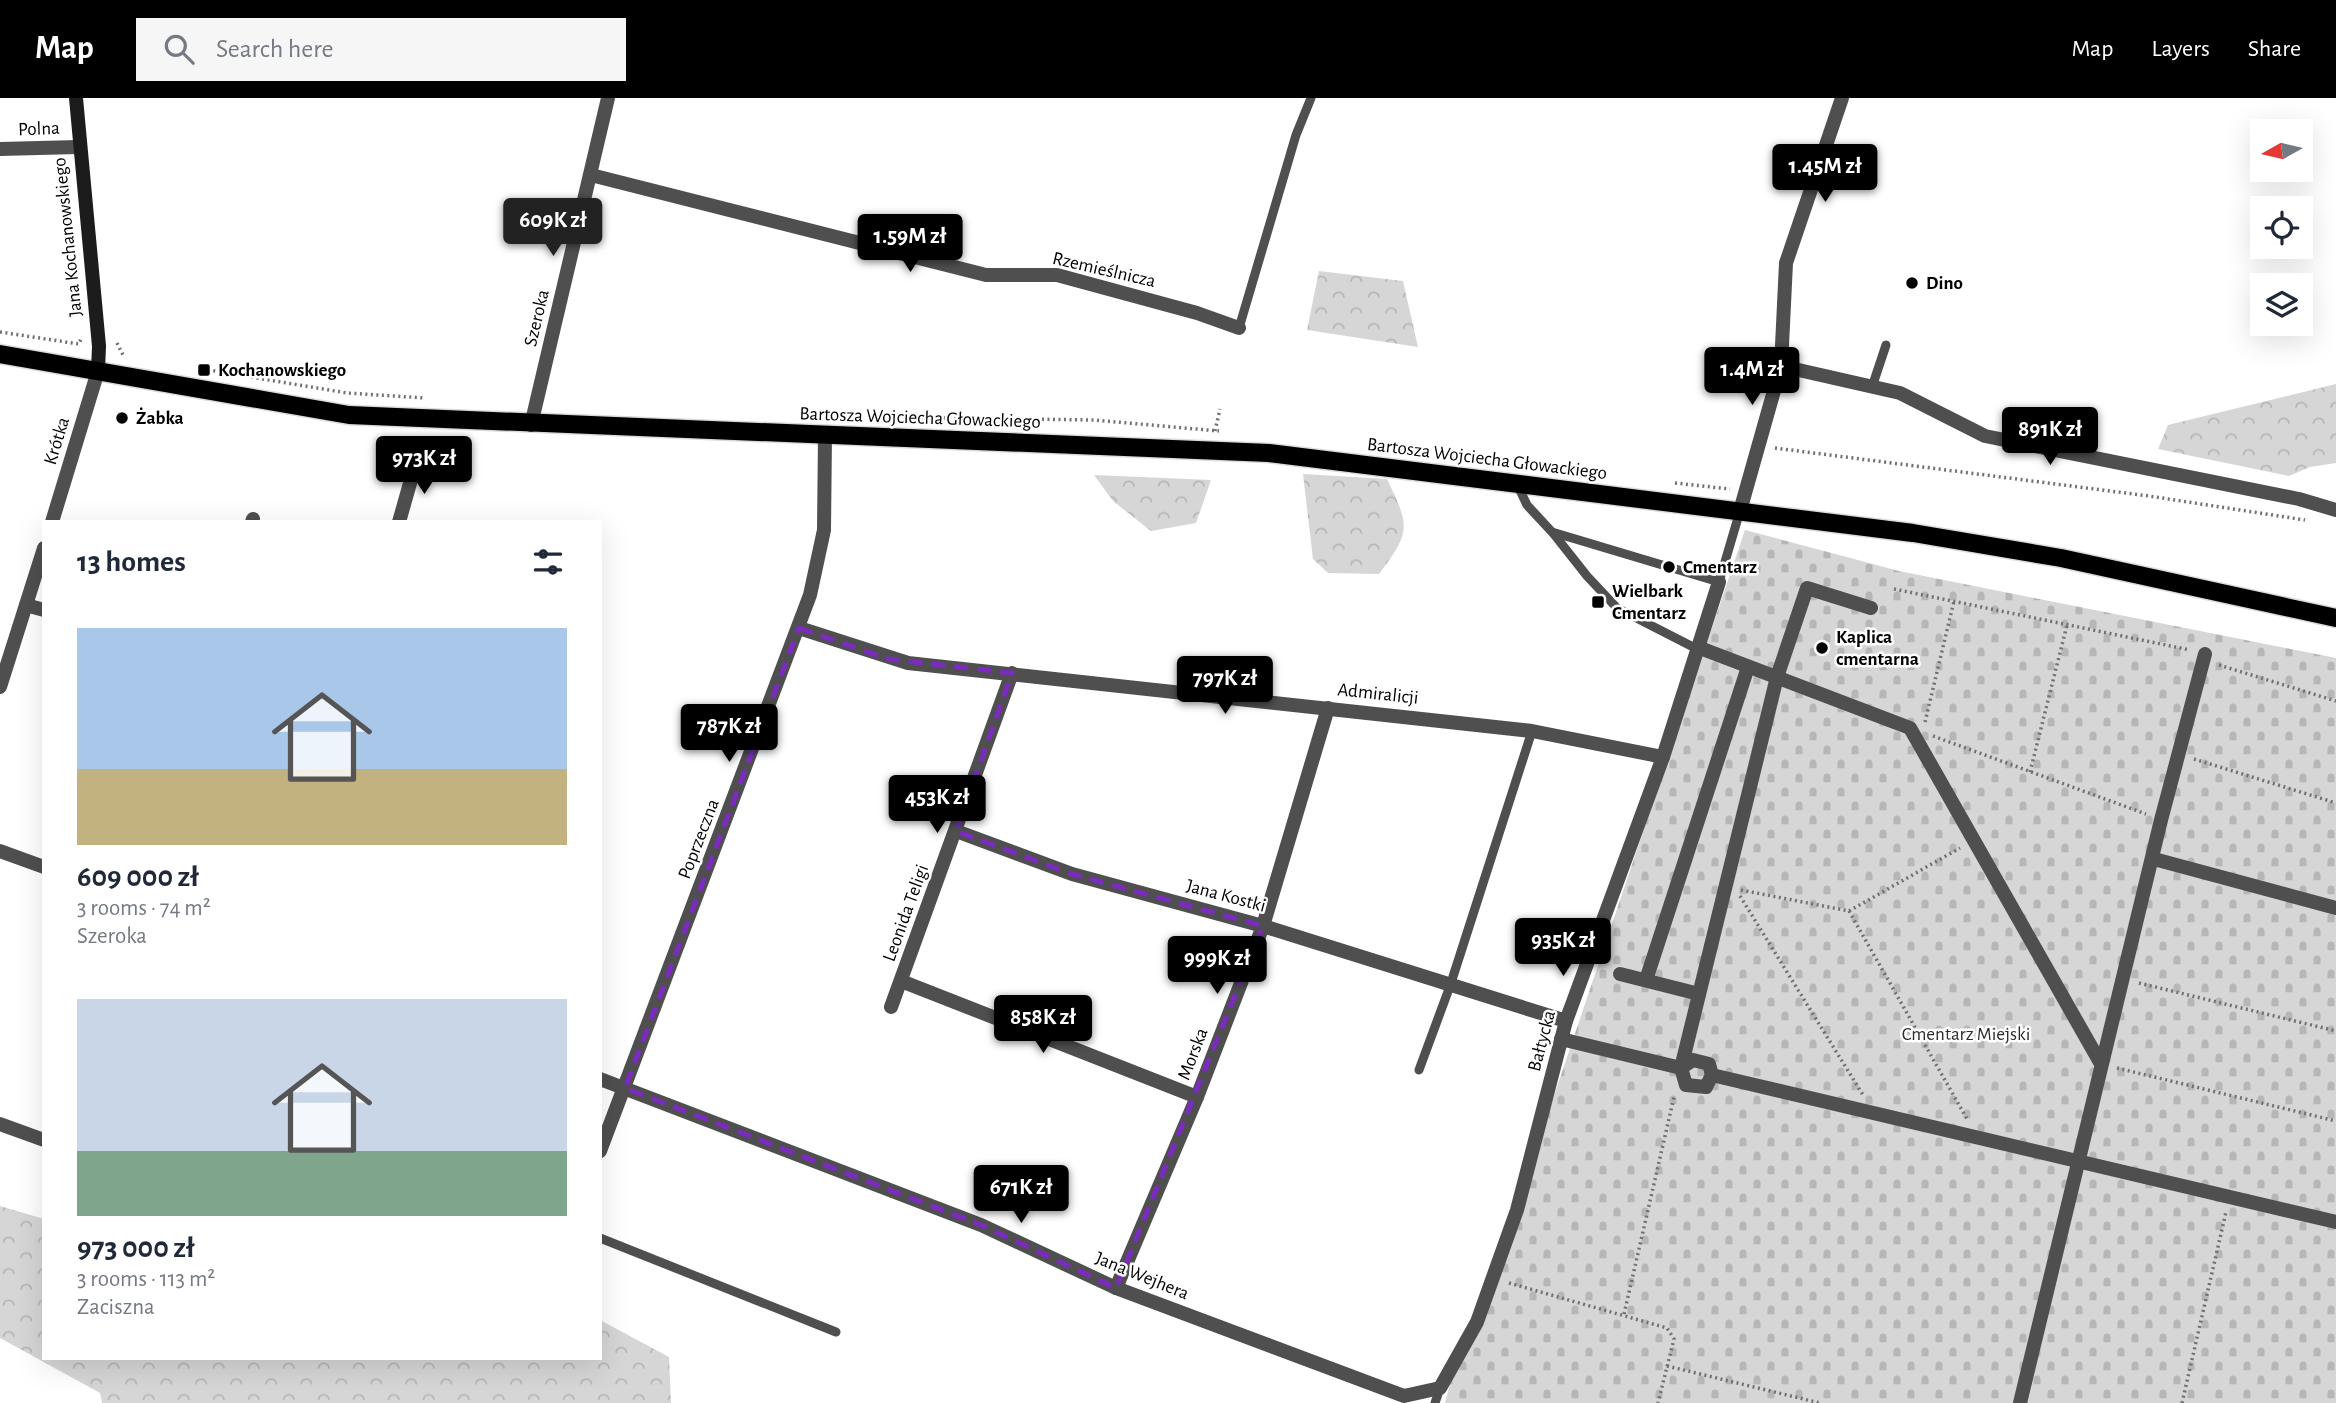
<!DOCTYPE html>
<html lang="en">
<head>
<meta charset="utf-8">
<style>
  :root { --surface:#fff; --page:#f6f6f7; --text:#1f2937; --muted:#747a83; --accent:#000 }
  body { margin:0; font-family:"Alegreya Sans",sans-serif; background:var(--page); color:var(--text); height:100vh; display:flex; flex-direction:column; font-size:26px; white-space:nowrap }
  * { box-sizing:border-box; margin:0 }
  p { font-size:23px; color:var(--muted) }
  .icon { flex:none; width:38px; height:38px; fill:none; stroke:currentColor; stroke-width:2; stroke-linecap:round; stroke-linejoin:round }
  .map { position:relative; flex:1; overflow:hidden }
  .panel { position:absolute; left:42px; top:422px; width:560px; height:840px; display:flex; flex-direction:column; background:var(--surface); border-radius:0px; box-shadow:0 7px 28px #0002 }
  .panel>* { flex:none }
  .needle { width:46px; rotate:262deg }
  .buttons { position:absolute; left:2250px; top:21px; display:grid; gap:14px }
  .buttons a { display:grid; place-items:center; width:63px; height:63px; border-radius:0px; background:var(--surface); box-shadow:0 7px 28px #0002; font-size:35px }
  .price { position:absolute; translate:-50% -60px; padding:0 16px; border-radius:7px; background:var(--accent); color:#fff; font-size:23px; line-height:46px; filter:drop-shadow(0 2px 4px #0008) }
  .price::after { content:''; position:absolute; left:50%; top:42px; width:21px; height:16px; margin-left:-10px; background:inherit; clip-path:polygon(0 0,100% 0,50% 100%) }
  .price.selected { background:#222; color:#fff }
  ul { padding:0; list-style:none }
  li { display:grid; align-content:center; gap:14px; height:371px; padding:0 35px }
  li span { display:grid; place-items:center; height:217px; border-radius:0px; color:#555 }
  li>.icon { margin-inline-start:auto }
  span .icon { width:126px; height:126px; fill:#fffc; stroke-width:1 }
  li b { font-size:30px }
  h2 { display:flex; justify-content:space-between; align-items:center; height:84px; padding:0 35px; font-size:30px }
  header { display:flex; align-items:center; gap:42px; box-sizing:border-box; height:98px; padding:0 35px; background:var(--accent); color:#fff }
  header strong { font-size:33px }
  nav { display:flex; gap:38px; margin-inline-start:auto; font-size:24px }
  .search { width:490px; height:63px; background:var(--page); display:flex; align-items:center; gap:18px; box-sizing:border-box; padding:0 24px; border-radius:0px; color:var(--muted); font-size:26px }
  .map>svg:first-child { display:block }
  .forest { fill:url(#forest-crowns) }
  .cemetery { fill:url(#cemetery-stones) }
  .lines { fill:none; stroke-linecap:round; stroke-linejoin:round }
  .primary-casing { stroke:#dbdbdb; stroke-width:21 }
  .path { stroke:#717171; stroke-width:3.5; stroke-dasharray:2 3.5; stroke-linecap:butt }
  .lane { stroke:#4f4f4f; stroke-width:9 }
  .street { stroke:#4f4f4f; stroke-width:14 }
  .secondary { stroke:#1c1c1c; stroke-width:14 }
  .primary { stroke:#000; stroke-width:18 }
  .marked { fill:none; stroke:#7b2cbf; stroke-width:5; stroke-dasharray:14 9; stroke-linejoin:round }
  .poi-dot { fill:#000; stroke:#fff; stroke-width:2.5 }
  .labels { text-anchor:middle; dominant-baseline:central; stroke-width:5; stroke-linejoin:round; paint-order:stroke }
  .street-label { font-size:19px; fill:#000; stroke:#fff }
  .poi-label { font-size:19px; font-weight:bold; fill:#000; stroke:#fff; text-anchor:start }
  .park-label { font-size:19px; fill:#2d2d2d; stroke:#fff }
</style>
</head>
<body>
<header>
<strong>Map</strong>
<div class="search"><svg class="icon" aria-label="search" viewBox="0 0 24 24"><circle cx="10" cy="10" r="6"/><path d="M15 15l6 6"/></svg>Search here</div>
<nav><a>Map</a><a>Layers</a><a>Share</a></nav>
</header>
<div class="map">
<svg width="2336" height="1305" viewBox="0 0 2336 1305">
  <defs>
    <pattern id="forest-crowns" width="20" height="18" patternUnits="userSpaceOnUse" patternTransform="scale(1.75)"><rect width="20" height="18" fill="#d6d6d6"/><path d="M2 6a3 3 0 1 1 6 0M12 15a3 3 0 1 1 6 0" fill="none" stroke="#b6b6b6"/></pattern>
    <pattern id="cemetery-stones" width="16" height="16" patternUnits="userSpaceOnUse" patternTransform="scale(1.75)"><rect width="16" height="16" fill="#d6d6d6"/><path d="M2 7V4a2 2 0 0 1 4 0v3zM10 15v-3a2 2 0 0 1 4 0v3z" fill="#b6b6b6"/></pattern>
  </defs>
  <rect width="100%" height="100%" fill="#fff"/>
  <g class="forest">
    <path d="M 1319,173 L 1403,183 L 1418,249 L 1307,232 Z"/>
    <path d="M 2336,286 L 2336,365 L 2310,369 L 2289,378 L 2158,351 L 2168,327 Z"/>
    <path d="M 1303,376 L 1387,381 C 1410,429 1411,433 1379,476 L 1328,475 L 1313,461 Z"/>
    <path d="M 1094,377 L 1211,382 L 1196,425 L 1151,433 L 1113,403 Z"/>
    <path d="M 0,1108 L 44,1121 L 44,1260 L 600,1260 L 600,1222 L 669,1259 L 671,1305 L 102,1305 L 100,1295 L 0,1240 Z"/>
  </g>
  <path class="cemetery" d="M 1745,432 L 1899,473 L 2336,560 L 2336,1305 L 1445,1305 L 1455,1267 L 1538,1045 Z"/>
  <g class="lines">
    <g class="primary-casing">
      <path id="primary" d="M 0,256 L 349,317 L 1269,355 L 1913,435 L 2061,460 L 2336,520"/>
    </g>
    <g class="path">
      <path d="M 0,234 L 79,246 L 81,241"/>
      <path d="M 117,245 L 124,259"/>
      <path d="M 197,270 L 347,295 L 425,300"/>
      <path d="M 877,319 L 1094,322 L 1219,333"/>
      <path d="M 1215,333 L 1220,311"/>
      <path d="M 1775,350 L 2149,398 L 2305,422"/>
      <path d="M 1675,385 L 1730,391"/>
      <path d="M 1894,491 L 2190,552"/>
      <path d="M 2219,567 L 2336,603"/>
      <path d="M 1925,624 L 1954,503"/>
      <path d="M 1933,638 L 2146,716"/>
      <path d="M 2194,661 L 2336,705"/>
      <path d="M 2030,674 L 2067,527"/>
      <path d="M 1741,792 L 1849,813 L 1967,1021"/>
      <path d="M 1740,798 L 1863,997"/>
      <path d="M 1849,813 L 1960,750"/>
      <path d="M 2139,885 L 2336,933"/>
      <path d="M 2117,970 L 2336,1023"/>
      <path d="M 1509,1185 L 1667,1230 L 1674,1241 L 1658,1305"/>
      <path d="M 1624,1216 L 1674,999"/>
      <path d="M 1667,1268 L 1820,1305"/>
      <path d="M 2182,1305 L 2226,1114"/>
    </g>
    <g class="lane">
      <path d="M 1239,230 L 1296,37 L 1311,0"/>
      <path d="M 1872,289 L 1886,247"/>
      <path d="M 1517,386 L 1527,407 L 1552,434 L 1719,484 L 1740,413"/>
      <path d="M 1553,435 L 1587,478 L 1617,510 L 1699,552"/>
      <path d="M 1419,972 L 1450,888 L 1532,633"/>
      <path d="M 600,1140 L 836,1234"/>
      <path d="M 1435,1305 L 1440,1290"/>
    </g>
    <g class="street">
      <path d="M 0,51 L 78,49"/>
      <path d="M 591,77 L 986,177 L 1057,177 L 1197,215 L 1239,230"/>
      <path d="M 1781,268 L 1900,295 L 1985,338 L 2299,401 L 2336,412"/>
      <path d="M 531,327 L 608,0"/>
      <path d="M 1740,413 L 1781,268 L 1786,165 L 1842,0"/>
      <path d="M 52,424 L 98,273"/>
      <path d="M 252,424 L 253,421"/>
      <path d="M 399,424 L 416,364"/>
      <path d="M 26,507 L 44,512"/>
      <path d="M 799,530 L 908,565 L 1532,633 L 1663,659"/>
      <path d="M 1700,550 L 1910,630 L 2101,966"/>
      <path d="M 0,589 L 44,450"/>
      <path d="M 956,733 L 1072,776 L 1263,828 L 1566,923"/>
      <path d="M 0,753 L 44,769"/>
      <path d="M 2154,761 L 2336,810"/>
      <path d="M 1620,876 L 1699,896"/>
      <path d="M 1646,882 L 1748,569"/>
      <path d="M 901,883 L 1197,999"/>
      <path d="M 891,909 L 1012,575"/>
      <path d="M 1561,941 L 1681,970 L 1693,962 L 1709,966 L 1712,977 L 2336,1124"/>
      <path d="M 1712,977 L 1706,989 L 1686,987 L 1681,970 L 1777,579 L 1807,490 L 1871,510"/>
      <path d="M 600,981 L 981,1127 L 1116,1190 L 1404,1298 L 1440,1290 L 1477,1224 L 1517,1112 L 1566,923 L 1663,659 L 1719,484"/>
      <path d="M 0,1026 L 44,1042"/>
      <path d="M 600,1053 L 810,497 L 824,432 L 825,338"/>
      <path d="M 1116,1190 L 1197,999 L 1263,828 L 1328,610"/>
      <path d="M 2020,1305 L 2161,722 L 2205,556"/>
    </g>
    <path class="secondary" d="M 76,0 L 99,248 L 98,273"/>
    <use href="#primary" class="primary"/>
  </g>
  <path class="marked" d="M 799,530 L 888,561 L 1012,575 L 956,733 L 1072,776 L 1263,828 L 1116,1190 L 981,1127 L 625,990 Z"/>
  <g class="poi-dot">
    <circle cx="1912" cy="185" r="7"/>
    <rect x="197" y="265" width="14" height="14" rx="3.5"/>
    <circle cx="122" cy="320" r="7"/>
    <circle cx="1669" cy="469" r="7"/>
    <rect x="1591" y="497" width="14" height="14" rx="3.5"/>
    <circle cx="1822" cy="550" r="7"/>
  </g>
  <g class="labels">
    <g class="street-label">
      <text transform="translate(39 31) rotate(-2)">Polna</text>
      <text transform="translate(68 139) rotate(-96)">Jana Kochanowskiego</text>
      <text transform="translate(1104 172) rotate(13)">Rzemieślnicza</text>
      <text transform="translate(537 220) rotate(-77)">Szeroka</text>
      <text transform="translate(920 320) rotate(2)">Bartosza Wojciecha Głowackiego</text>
      <text transform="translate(57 343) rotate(-73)">Krótka</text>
      <text transform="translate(1487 361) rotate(7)">Bartosza Wojciecha Głowackiego</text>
      <text transform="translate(1378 596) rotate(6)">Admiralicji</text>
      <text transform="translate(699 741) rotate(-69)">Poprzeczna</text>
      <text transform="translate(1226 798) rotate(15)">Jana Kostki</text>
      <text transform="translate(906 815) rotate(-70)">Leonida Teligi</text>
      <text transform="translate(1542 943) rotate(-75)">Bałtycka</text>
      <text transform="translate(1193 956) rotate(-69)">Morska</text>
      <text transform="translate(1142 1178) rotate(22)">Jana Wejhera</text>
    </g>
    <g class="poi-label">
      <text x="1926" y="185">Dino</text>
      <text x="218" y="272">Kochanowskiego</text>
      <text x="136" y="320">Żabka</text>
      <text x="1683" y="469">Cmentarz</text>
      <text x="1612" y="493">Wielbark<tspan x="1612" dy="22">Cmentarz</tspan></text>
      <text x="1836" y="539">Kaplica<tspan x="1836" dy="22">cmentarna</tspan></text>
    </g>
    <g class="park-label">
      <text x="1966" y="936">Cmentarz Miejski</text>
    </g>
  </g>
</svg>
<div class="buttons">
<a><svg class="needle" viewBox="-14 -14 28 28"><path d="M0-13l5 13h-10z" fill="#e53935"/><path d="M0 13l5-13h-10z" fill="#747a83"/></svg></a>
<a><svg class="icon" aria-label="locate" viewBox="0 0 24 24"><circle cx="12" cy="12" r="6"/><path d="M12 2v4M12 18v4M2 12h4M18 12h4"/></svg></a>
<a><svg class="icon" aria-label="layers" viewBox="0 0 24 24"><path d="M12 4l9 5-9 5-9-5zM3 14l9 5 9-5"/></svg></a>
</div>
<b class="price" style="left:1825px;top:106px">1.45M zł</b>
<b class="price selected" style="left:553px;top:160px">609K zł</b>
<b class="price" style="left:910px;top:176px">1.59M zł</b>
<b class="price" style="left:1752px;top:309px">1.4M zł</b>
<b class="price" style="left:2050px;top:369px">891K zł</b>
<b class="price" style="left:424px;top:398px">973K zł</b>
<b class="price" style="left:1225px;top:618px">797K zł</b>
<b class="price" style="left:729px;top:666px">787K zł</b>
<b class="price" style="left:937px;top:737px">453K zł</b>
<b class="price" style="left:1563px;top:880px">935K zł</b>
<b class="price" style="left:1217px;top:898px">999K zł</b>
<b class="price" style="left:1043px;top:957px">858K zł</b>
<b class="price" style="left:1021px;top:1127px">671K zł</b>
<section class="panel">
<h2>13 homes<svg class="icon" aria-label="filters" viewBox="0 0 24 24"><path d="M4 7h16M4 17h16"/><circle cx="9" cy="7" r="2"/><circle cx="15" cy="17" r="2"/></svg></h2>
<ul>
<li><span style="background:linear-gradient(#a9c7e8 65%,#c2b280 0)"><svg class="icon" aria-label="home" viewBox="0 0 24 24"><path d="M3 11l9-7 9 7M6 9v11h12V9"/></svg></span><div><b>609 000 zł</b><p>3 rooms · 74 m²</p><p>Szeroka</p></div></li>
<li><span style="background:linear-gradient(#c9d6e8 70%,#7fa58c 0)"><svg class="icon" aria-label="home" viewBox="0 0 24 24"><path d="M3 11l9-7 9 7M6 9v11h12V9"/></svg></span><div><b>973 000 zł</b><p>3 rooms · 113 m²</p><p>Zaciszna</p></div></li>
</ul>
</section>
</div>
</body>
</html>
